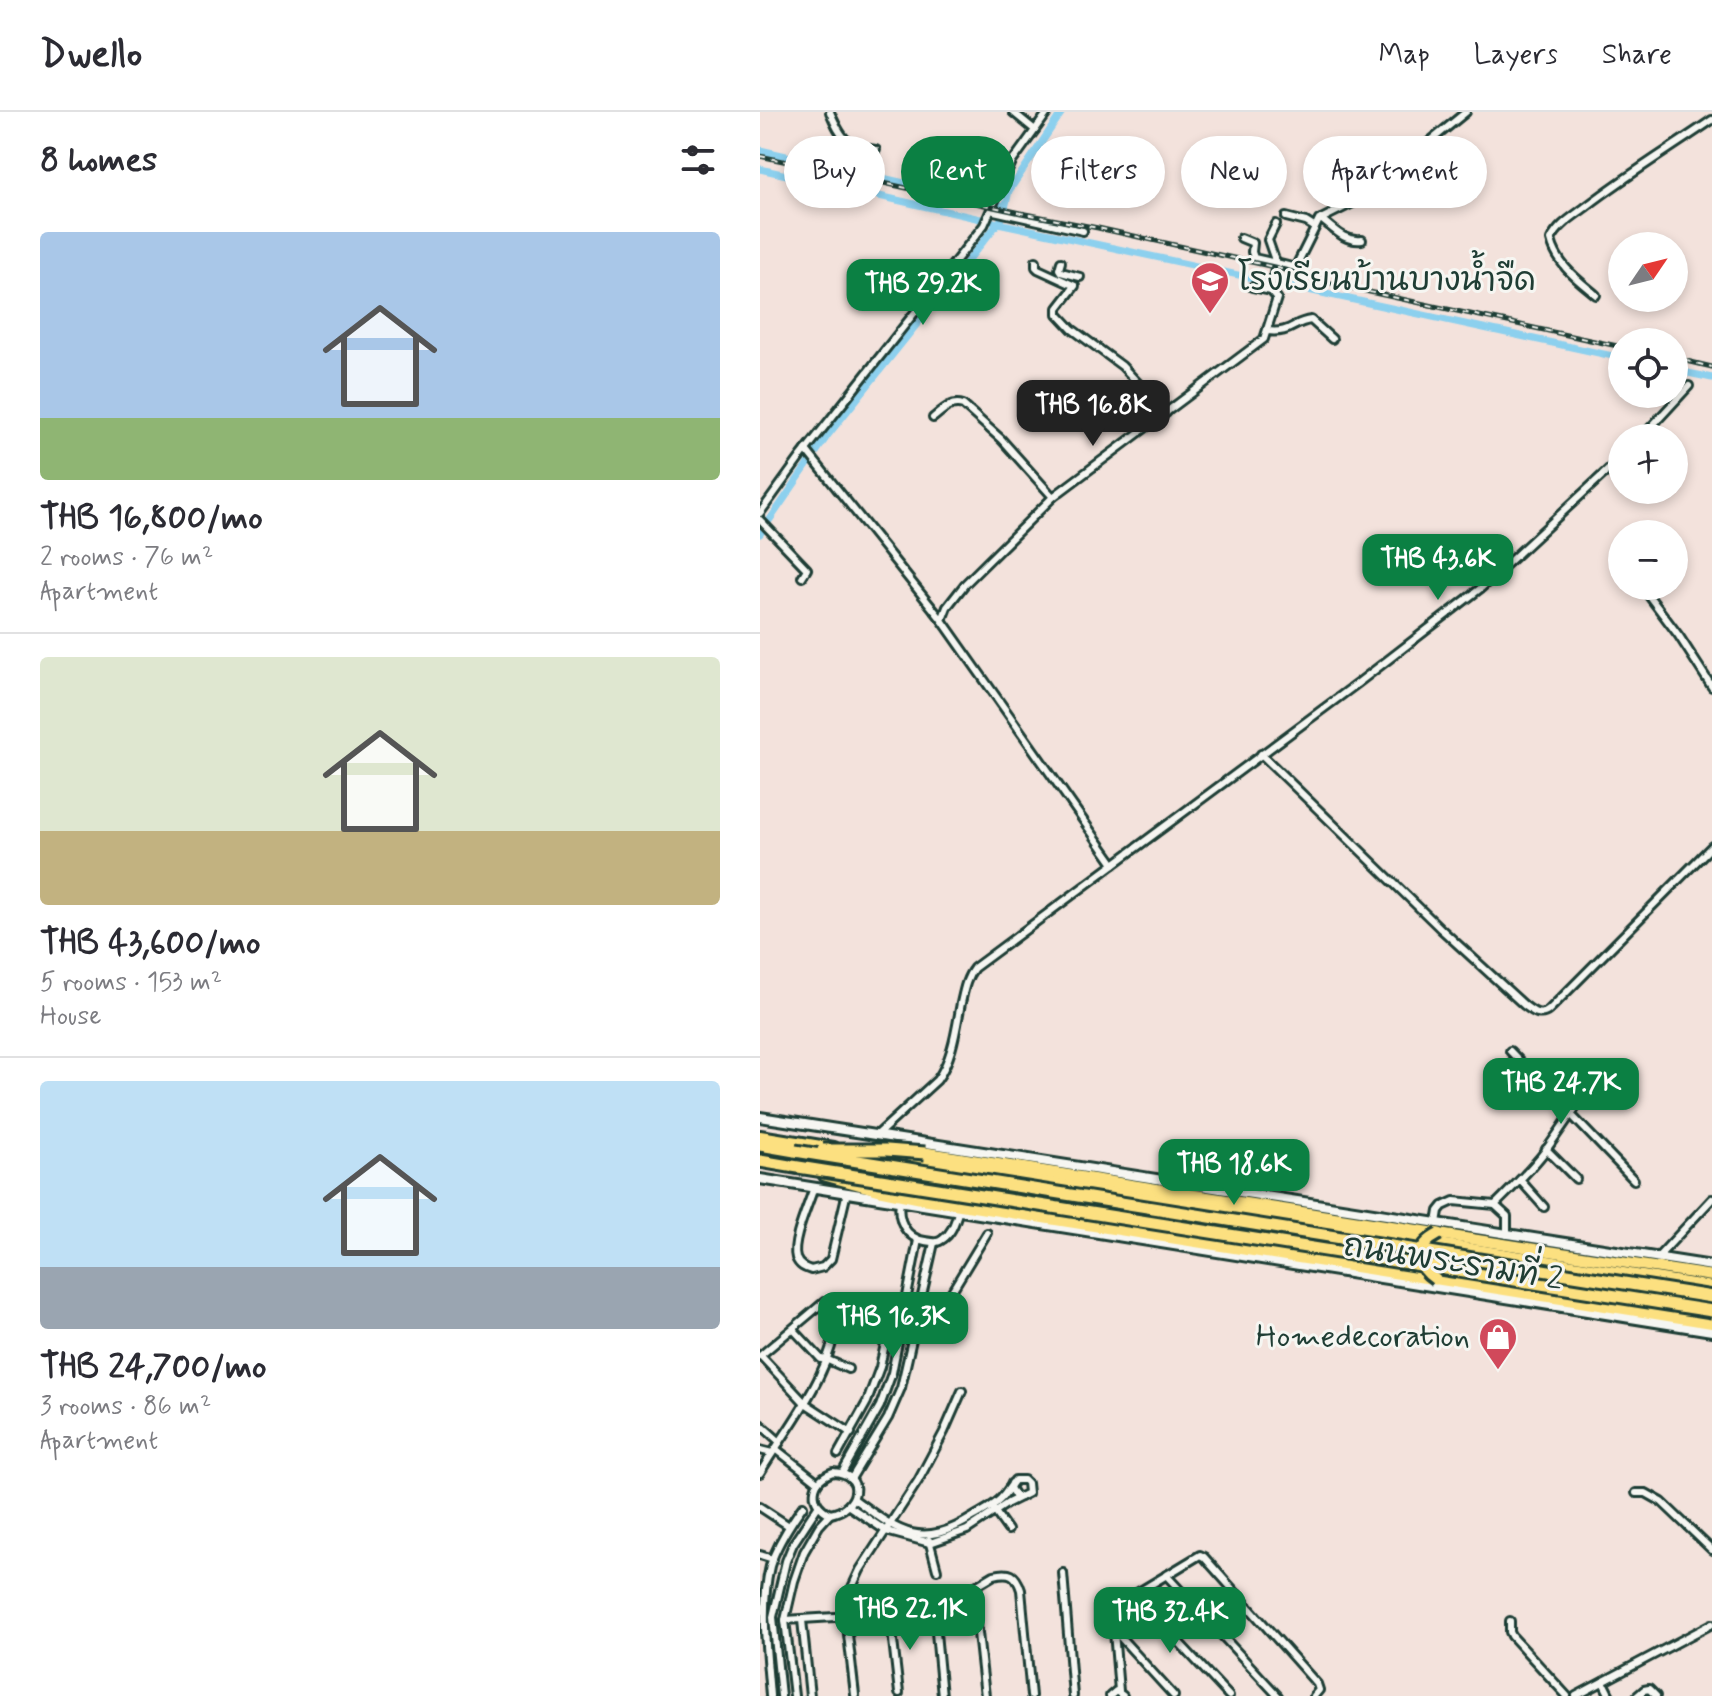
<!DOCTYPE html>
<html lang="en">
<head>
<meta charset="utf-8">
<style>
  :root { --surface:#fff; --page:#f2f2f3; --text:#2b2b33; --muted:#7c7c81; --line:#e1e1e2; --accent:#0b8043 }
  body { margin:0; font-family:Mynerve,"Playpen Sans Thai",sans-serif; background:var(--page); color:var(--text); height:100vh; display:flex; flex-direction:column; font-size:30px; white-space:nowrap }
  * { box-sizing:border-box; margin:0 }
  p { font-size:26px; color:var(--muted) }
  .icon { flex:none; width:44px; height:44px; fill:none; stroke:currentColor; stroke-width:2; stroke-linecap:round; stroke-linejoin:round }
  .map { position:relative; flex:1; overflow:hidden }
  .side { display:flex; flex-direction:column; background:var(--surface); width:760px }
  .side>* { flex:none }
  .banner { position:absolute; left:24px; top:24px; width:760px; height:72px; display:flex; gap:16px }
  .needle { width:52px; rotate:55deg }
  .fabs { position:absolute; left:848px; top:120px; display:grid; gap:16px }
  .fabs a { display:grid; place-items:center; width:80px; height:80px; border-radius:50%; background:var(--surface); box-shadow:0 4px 12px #0003; font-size:40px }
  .price { position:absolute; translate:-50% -68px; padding:0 18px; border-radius:16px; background:var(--accent); color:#fff; font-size:26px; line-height:52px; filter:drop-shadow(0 2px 4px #0008) }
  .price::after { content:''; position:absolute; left:50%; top:48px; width:24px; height:18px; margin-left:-12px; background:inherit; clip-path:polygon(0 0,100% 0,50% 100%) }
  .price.selected { background:#222; color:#fff }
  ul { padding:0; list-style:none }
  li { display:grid; align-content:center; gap:16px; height:424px; padding:0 40px }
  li+li { border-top:2px solid var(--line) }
  li span { display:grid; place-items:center; height:248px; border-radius:8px; color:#555 }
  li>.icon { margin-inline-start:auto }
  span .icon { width:144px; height:144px; fill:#fffc; stroke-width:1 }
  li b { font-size:34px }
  h2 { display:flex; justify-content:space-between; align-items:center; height:96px; padding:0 40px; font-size:34px }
  .tag { padding:0 28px; border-radius:36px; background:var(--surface); box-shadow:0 4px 12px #0003; font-size:28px; line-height:72px }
  .tag.selected { background:var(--accent); color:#fff }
  header { display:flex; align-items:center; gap:48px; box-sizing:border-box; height:112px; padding:0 40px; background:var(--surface); border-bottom:2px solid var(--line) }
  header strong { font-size:38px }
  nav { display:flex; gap:44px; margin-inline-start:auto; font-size:28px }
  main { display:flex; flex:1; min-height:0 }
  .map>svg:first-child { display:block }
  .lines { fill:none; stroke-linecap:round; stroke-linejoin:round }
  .canal { stroke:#8cd0ee; stroke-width:7 }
  .minor-casing { stroke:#1f3d34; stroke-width:12 }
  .secondary-casing { stroke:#1f3d34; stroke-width:14 }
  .trunk-casing { stroke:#1f3d34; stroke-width:16 }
  .motorway-casing { stroke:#1f3d34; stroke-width:17 }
  .minor { stroke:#f6f6f2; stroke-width:6 }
  .secondary { stroke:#f6f6f2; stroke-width:8 }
  .trunk { stroke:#fce080; stroke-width:10 }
  .motorway { stroke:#fce080; stroke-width:11 }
  .rail-casing { stroke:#1f3d34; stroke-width:5 }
  .rail { stroke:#f6f6f2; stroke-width:2; stroke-dasharray:6; stroke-linecap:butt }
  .trunk-bridge-casing { stroke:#1f3d34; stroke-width:16; stroke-linecap:butt }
  .motorway-bridge-casing { stroke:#1f3d34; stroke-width:17; stroke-linecap:butt }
  .trunk-bridge { stroke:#fce080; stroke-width:10 }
  .motorway-bridge { stroke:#fce080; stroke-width:11 }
  .labels { text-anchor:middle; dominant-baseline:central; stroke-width:6; stroke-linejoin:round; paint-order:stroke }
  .poi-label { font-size:32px; fill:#1f3d34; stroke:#f6f6f2; text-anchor:start }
  .street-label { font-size:32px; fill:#1f3d34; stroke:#f6f6f2 }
</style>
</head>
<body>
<header>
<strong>Dwello</strong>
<nav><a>Map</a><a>Layers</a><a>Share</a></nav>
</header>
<main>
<section class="side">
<h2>8 homes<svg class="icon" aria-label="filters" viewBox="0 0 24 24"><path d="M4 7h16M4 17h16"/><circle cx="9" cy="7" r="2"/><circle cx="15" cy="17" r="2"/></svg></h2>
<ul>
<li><span style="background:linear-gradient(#a9c7e8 75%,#8fb573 0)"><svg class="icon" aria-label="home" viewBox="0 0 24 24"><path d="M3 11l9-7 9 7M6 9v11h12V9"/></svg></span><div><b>THB 16,800/mo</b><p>2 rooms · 76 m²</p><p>Apartment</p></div></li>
<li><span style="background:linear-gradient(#dfe7d0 70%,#c2b280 0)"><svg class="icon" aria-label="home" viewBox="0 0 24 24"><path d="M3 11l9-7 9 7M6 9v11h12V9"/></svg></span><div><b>THB 43,600/mo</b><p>5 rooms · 153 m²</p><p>House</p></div></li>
<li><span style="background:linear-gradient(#bfe0f5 75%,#9aa5b1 0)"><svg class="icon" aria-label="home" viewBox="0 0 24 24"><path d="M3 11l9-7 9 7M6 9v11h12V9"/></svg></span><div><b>THB 24,700/mo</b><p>3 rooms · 86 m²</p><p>Apartment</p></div></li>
</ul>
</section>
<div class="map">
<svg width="952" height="1584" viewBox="0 0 952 1584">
  <rect width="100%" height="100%" fill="#f3e2dc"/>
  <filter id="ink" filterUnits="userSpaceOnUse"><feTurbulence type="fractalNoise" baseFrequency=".0125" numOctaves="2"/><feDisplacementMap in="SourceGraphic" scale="16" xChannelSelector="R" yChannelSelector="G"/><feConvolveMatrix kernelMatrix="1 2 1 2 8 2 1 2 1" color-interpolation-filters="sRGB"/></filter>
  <g filter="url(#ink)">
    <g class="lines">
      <g class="canal">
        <path d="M 0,38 L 245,94"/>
        <path d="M 0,57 L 238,111 L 862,246"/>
        <path d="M 914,258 L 952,266"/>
        <path d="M 0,422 L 68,323 L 243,105 L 249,79 L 302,0"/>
      </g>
      <g class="minor-casing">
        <g id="minor">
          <path d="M 70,0 C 81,26 86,35 116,38"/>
          <path d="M 253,0 L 275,18"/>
          <path d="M 234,99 L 323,119"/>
          <path d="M 526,105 L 546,110 L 554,115"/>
          <path d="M 561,107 C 574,117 584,130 602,128"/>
          <path d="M 481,126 L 493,131 L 492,140 L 494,146 L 516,151 L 508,128 L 516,112"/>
          <path d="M 276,149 L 276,155 L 278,157 L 315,174 L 298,196 L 298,202 L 312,217 L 362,254 L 406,301"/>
          <path d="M 301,150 L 299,157 L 301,160 L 320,165"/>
          <path d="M 511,179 L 516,151 L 532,155 L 536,154 L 559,108 L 597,89 L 706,0"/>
          <path d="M 836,183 C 817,167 797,153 791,128 C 798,113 814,104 827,94 C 867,63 910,37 952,8"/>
          <path d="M 507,219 C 532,222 532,210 551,208 L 572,227"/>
          <path d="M 173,306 C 183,298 191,289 203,293 L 241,327 L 293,385"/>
          <path d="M 881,326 L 929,274"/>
          <path d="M 46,338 L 182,508 L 354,752"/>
          <path d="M 0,401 L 42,343 L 224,113 L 252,50 L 288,0"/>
          <path d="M 0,408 L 47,457 L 42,465"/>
          <path d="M 889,484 L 919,524 L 952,575"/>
          <path d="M 182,508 L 187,495 L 205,472 L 293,385 L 504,227 L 517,186 L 511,179 L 492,175"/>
          <path d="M 501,642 L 681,817 L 764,893 C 772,899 780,906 789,898 L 952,734"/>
          <path d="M 750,939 L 874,1068"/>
          <path d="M 117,1023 L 177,968 C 193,946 196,917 201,891 C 204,878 206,866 214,856 L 598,571 L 721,476 L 862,345"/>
          <path d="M 786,1037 L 816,1067"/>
          <path d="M 760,1068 L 784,1095"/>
          <path d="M 54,1075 C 49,1092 31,1130 36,1146 C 39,1154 45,1156 51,1158 L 63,1155 L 71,1147 L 87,1080"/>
          <path d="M 140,1089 C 137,1107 145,1126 165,1129 C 172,1130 177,1132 183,1127 C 193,1120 195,1109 199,1098"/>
          <path d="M 735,1093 C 753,1075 771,1058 786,1038 C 802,1016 816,993 834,972"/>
          <path d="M 677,1111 L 679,1099 L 683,1094 L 694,1089 L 735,1093 L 747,1104 L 747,1123"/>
          <path d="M 897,1146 L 952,1087"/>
          <path d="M 157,1210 L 168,1214 L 172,1212 L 227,1121"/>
          <path d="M 33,1217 L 61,1247 L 68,1248 L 88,1257"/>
          <path d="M 0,1244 L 64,1190 L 77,1203 L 99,1207"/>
          <path d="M 1,1244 L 45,1291 L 91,1321"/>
          <path d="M 0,1312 L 20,1330"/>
          <path d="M 16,1337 L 58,1370"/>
          <path d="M 0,1338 L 12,1341"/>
          <path d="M 78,1342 L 107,1290 L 120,1255 L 134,1190"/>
          <path d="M 73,1360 C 107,1362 99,1397 70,1402 C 48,1391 50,1368 73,1360 Z"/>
          <path d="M 0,1361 C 30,1311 72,1264 77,1203"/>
          <path d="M 82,1361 L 120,1294 L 132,1261 L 158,1128"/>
          <path d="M 91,1367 L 128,1306 L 141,1276 L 174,1131"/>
          <path d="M 876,1381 L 886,1381 L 902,1390 L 952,1438"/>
          <path d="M 94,1387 C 139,1420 160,1438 213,1405 C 223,1399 237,1393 244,1383 C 248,1378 251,1373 255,1368 L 264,1368 L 267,1371 L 268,1381 L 260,1385 L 255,1384 L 250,1376 L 252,1371"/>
          <path d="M 89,1394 L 126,1419 L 170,1431 L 207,1418 L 248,1391 L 260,1385"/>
          <path d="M 0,1395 L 29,1414"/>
          <path d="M 233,1397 L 248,1418"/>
          <path d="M 169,1428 L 177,1458"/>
          <path d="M 0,1443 L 13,1447"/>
          <path d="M 303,1461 L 313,1584"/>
          <path d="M 406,1463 L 518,1584"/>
          <path d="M 213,1476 L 225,1584"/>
          <path d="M 374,1482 L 469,1584"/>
          <path d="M 87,1486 L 100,1458 L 158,1369 L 184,1320 L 202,1279"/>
          <path d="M 174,1499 L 182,1584"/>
          <path d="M 130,1502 L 139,1581"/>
          <path d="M 86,1505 L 95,1583"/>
          <path d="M 25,1508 L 174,1499 L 234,1463 C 250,1459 256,1462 261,1478 L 271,1584"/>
          <path d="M 42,1508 L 50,1584"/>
          <path d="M 750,1509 L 750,1520 L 752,1524 L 807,1584"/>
          <path d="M 353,1517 L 414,1584"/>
          <path d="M 843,1570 L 850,1584"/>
          <path d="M 359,1579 L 352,1496 L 440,1443 L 444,1445 L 557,1572 L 559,1578 L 554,1584"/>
          <path d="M 10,1584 C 7,1542 0,1495 10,1454 C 17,1432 30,1412 43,1394"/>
          <path d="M 21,1584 L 13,1505 L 26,1449 L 33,1432 L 58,1394"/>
          <path d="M 34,1584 L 25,1508 L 34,1469 L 44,1440 L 59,1414 L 70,1402"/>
          <path d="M 350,1584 L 356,1579 L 363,1584"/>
          <path d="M 816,1584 L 952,1512"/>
          <path d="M 877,1584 L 884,1578 L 889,1577 L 896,1584"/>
        </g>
      </g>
      <g class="secondary-casing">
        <g id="secondary">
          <path d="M 0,1005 L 952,1154"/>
          <path d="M 0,1067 L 952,1219"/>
        </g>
      </g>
      <g class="trunk-casing">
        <g id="trunk">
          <path d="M 0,1024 L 73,1036"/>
          <path d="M 109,1042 L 952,1175"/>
          <path d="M 679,1122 L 952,1164"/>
          <path d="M 675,1167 L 952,1211"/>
        </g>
      </g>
      <g class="motorway-casing">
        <g id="motorway">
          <path d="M 0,1033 L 35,1039"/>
          <path d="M 165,1041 L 679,1122"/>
          <path d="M 0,1049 L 41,1056"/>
          <path d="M 65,1063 L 120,1078 L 159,1086 L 675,1167"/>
        </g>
      </g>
      <use href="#minor" class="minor"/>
      <use href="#secondary" class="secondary"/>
      <use href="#trunk" class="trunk"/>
      <use href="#motorway" class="motorway"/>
      <g class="rail-casing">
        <g id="rail">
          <path d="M 0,44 L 261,101 L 338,116 L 514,155 L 582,174 L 862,235"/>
          <path d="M 914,246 L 952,255"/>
        </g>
      </g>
      <use href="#rail" class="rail"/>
      <g class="trunk-bridge-casing">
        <path id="trunk-bridge" d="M 675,1167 C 653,1152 656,1134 679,1122"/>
      </g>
      <g class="motorway-bridge-casing">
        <g id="motorway-bridge">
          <path d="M 63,1038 L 127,1038 L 165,1041"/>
          <path d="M 35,1039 L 952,1185"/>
          <path d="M 32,1054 L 952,1199"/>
        </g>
      </g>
      <use href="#trunk-bridge" class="trunk-bridge"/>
      <use href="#motorway-bridge" class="motorway-bridge"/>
    </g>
  </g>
  <defs>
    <g id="school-pin" transform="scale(2)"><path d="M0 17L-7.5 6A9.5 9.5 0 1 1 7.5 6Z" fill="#d1495b" stroke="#f6f6f2"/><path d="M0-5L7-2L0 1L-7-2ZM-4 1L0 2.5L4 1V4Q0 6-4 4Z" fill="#fff"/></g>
    <g id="shop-pin" transform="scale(2)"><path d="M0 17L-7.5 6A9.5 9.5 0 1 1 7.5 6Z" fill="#d1495b" stroke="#f6f6f2"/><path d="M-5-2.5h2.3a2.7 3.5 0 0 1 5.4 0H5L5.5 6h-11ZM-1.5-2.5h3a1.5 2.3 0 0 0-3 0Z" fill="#fff"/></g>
  </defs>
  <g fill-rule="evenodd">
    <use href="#school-pin" x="450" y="169"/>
    <use href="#shop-pin" x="738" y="1225"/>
  </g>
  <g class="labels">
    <g class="poi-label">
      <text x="478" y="169">โรงเรียนบ้านบางนํ้าจืด</text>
      <text x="710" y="1225" text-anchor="end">Homedecoration</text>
    </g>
    <g class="street-label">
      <text transform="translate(693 1151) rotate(9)">ถนนพระรามที่ 2</text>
    </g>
  </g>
</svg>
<div class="fabs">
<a><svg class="needle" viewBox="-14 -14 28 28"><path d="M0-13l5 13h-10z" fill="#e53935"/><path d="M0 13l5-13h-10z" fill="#7c7c81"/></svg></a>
<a><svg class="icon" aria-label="locate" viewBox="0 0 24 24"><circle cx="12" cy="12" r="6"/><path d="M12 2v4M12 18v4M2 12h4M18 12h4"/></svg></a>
<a>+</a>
<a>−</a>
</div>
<b class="price" style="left:163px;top:215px">THB 29.2K</b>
<b class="price selected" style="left:333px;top:336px">THB 16.8K</b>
<b class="price" style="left:678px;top:490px">THB 43.6K</b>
<b class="price" style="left:801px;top:1014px">THB 24.7K</b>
<b class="price" style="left:474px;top:1095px">THB 18.6K</b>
<b class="price" style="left:133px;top:1248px">THB 16.3K</b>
<b class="price" style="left:150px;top:1540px">THB 22.1K</b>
<b class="price" style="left:410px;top:1543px">THB 32.4K</b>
<div class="banner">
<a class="tag">Buy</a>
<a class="tag selected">Rent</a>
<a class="tag">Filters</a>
<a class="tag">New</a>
<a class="tag">Apartment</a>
</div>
</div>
</main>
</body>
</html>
